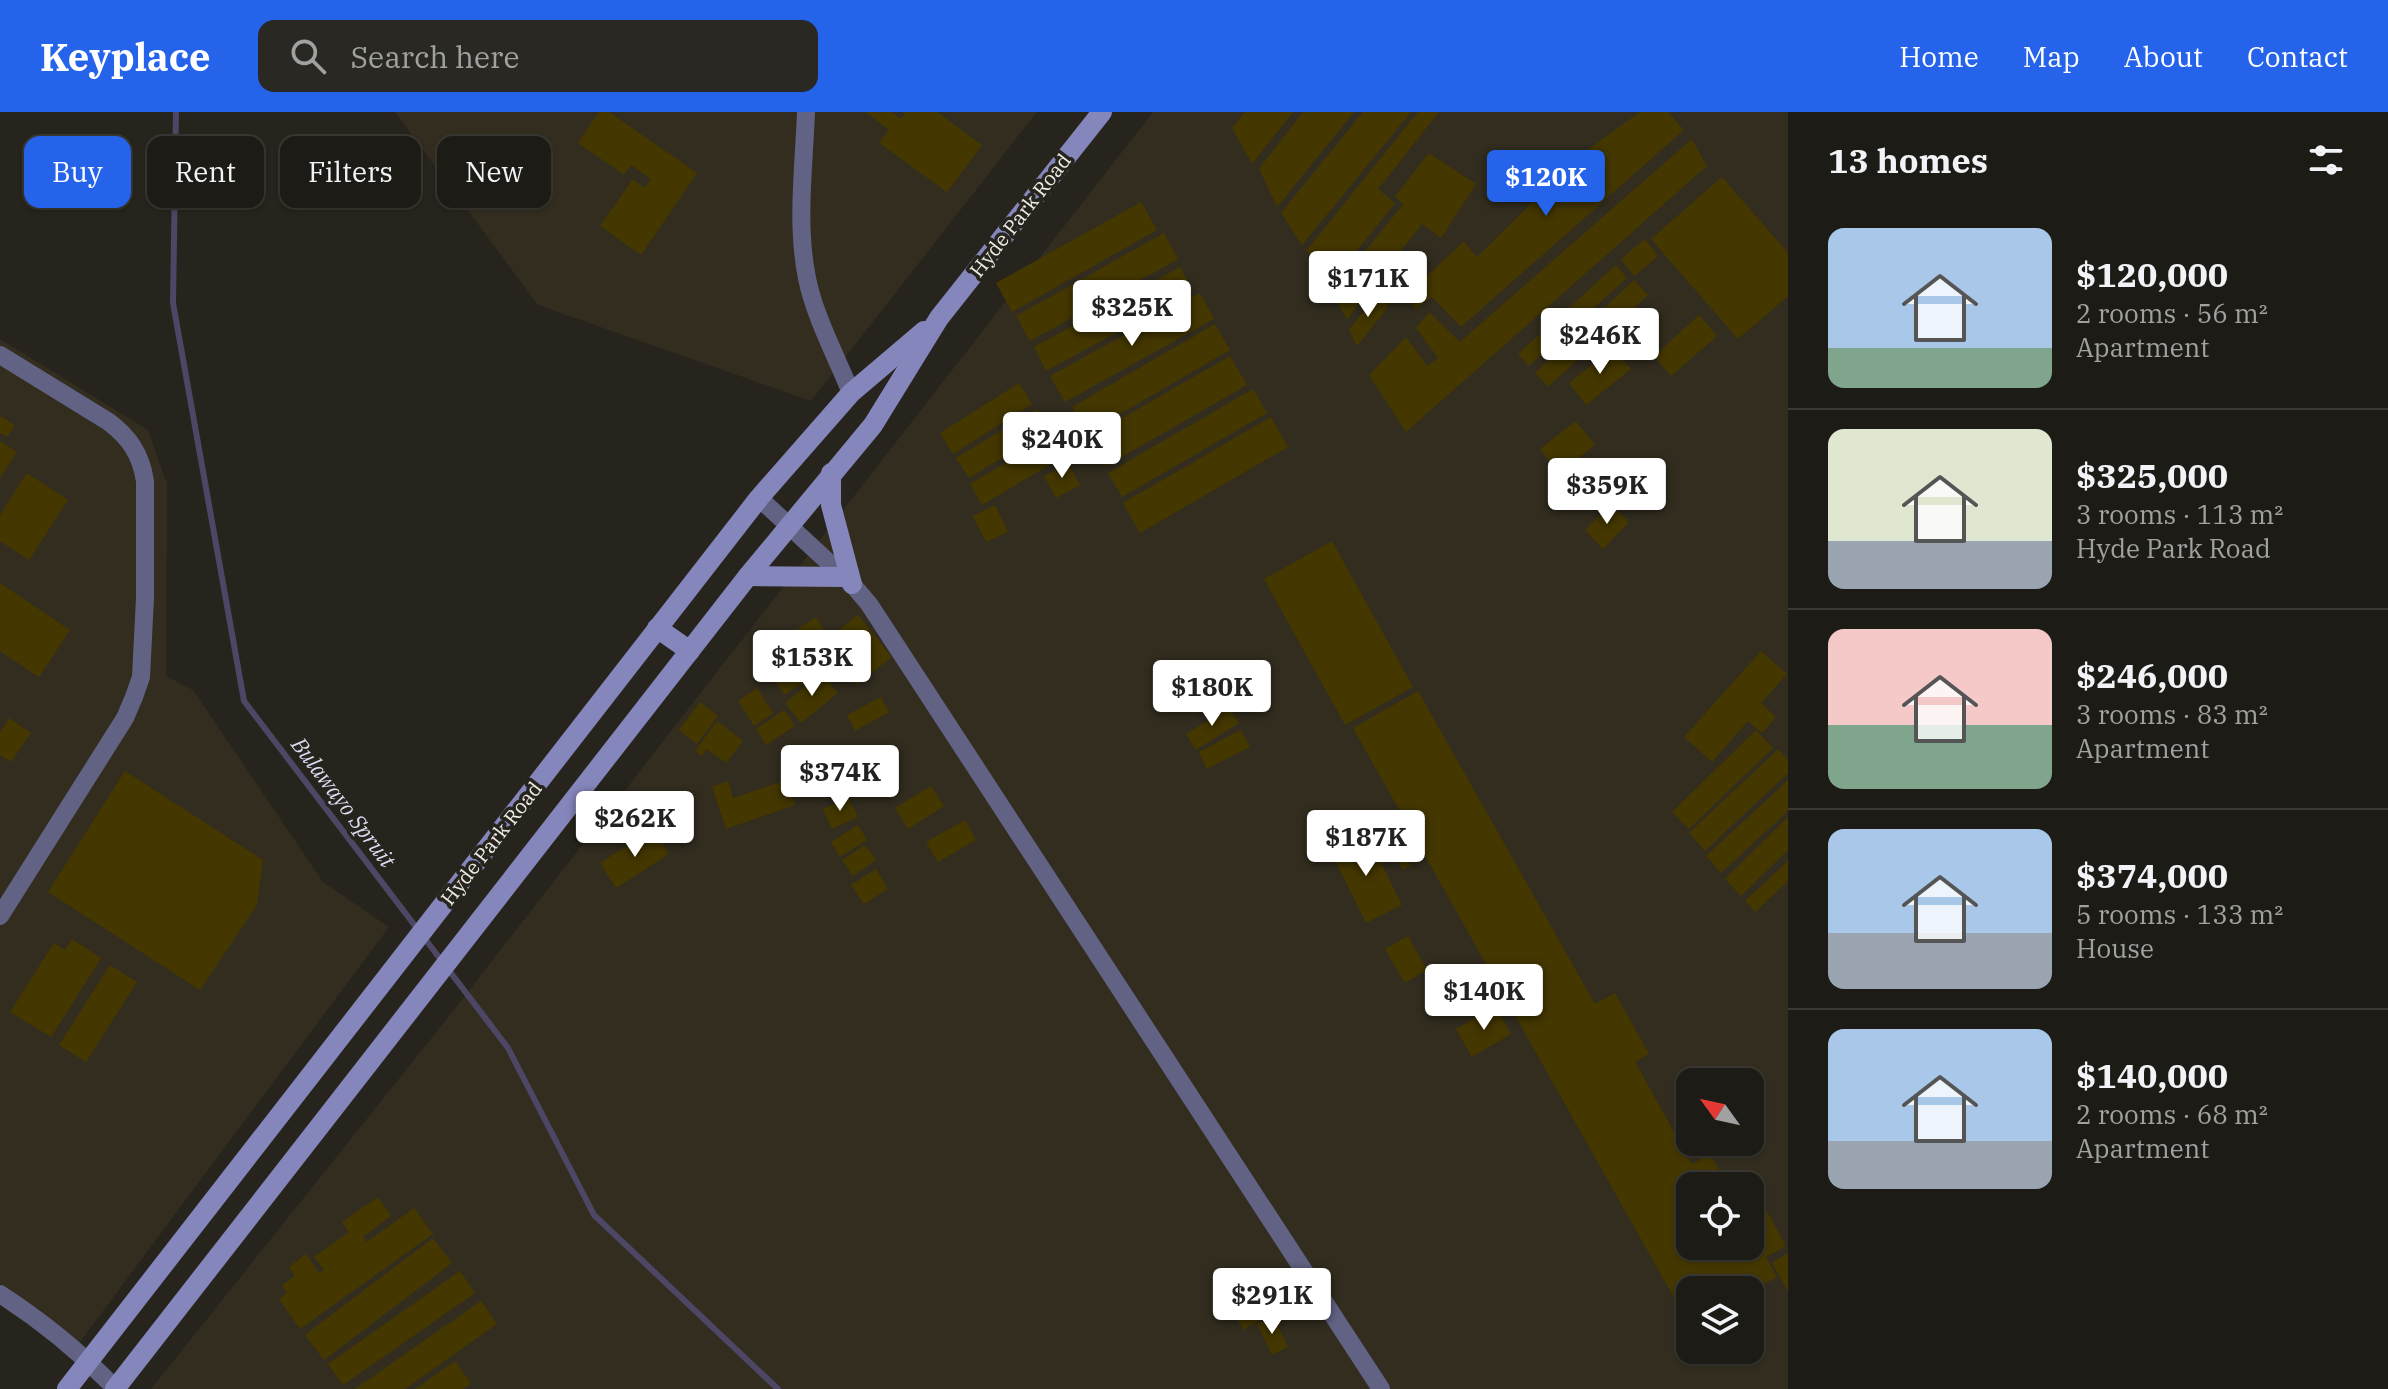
<!DOCTYPE html>
<html lang="en">
<head>
<meta charset="utf-8">
<style>
  :root { --surface:#1c1b15; --page:#292822; --text:#f1f3f6; --muted:#a0a1a0; --line:#3a3934; --accent:#2563eb }
  body { margin:0; font-family:"IBM Plex Serif",serif; background:var(--page); color:var(--text); height:100vh; display:flex; flex-direction:column; font-size:30px; white-space:nowrap }
  * { box-sizing:border-box; margin:0 }
  p { font-size:26px; color:var(--muted) }
  .icon { flex:none; width:44px; height:44px; fill:none; stroke:currentColor; stroke-width:2; stroke-linecap:round; stroke-linejoin:round }
  .map { position:relative; flex:1; overflow:hidden }
  .sheet { display:flex; flex-direction:column; background:var(--surface); width:600px }
  .sheet>* { flex:none }
  .banner { position:absolute; left:24px; top:24px; width:760px; height:72px; display:flex; gap:16px }
  .needle { width:52px; rotate:303deg }
  .controls { position:absolute; left:1676px; top:956px; display:grid; gap:16px }
  .controls a { display:grid; place-items:center; width:88px; height:88px; border-radius:16px; background:var(--surface); box-shadow:0 2px 6px #0004,0 0 0 2px var(--line); font-size:40px }
  .price { position:absolute; translate:-50% -68px; padding:0 18px; border-radius:8px; background:#fff; color:#222; font-size:26px; line-height:52px; filter:drop-shadow(0 2px 4px #0008) }
  .price::after { content:''; position:absolute; left:50%; top:48px; width:24px; height:18px; margin-left:-12px; background:inherit; clip-path:polygon(0 0,100% 0,50% 100%) }
  .price.selected { background:var(--accent); color:#fff }
  ul { padding:0; list-style:none }
  li { display:flex; align-items:center; gap:24px; height:200px; padding:0 40px }
  li+li { border-top:2px solid var(--line) }
  li span { display:grid; place-items:center; flex:none; width:224px; height:160px; border-radius:16px; color:#555 }
  li>.icon { margin-inline-start:auto }
  span .icon { width:96px; height:96px; fill:#fffc; stroke-width:1 }
  li b { font-size:34px }
  h2 { display:flex; justify-content:space-between; align-items:center; height:96px; padding:0 40px; font-size:34px }
  .pill { padding:0 28px; border-radius:16px; background:var(--surface); box-shadow:0 2px 6px #0004,0 0 0 2px var(--line); font-size:28px; line-height:72px }
  .pill.selected { background:var(--accent); color:#fff }
  header { display:flex; align-items:center; gap:48px; box-sizing:border-box; height:112px; padding:0 40px; background:var(--accent); color:#fff }
  header strong { font-size:38px }
  nav { display:flex; gap:44px; margin-inline-start:auto; font-size:28px }
  .search { width:560px; height:72px; background:var(--page); display:flex; align-items:center; gap:20px; box-sizing:border-box; padding:0 28px; border-radius:16px; color:var(--muted); font-size:30px }
  main { display:flex; flex:1; min-height:0 }
  .map>svg:first-child { display:block }
  .built { fill:#322d1f; fill-rule:evenodd }
  .lines { fill:none; stroke-linecap:round; stroke-linejoin:round }
  .stream { stroke:#4d4665; stroke-width:6 }
  .building { fill:#443700 }
  .street { stroke:#626384; stroke-width:18 }
  .secondary { stroke:#8586bb; stroke-width:20 }
  .labels { text-anchor:middle; dominant-baseline:central; stroke-width:7; stroke-linejoin:round; paint-order:stroke }
  .street-label { font-size:20px; fill:#ecebe5; stroke:#26241c }
  .water-label { font-size:22px; font-style:italic; fill:#dbdcf2; stroke:#26241c }
</style>
</head>
<body>
<header>
<strong>Keyplace</strong>
<div class="search"><svg class="icon" aria-label="search" viewBox="0 0 24 24"><circle cx="10" cy="10" r="6"/><path d="M15 15l6 6"/></svg>Search here</div>
<nav><a>Home</a><a>Map</a><a>About</a><a>Contact</a></nav>
</header>
<main>
<div class="map">
<svg width="1788" height="1277" viewBox="0 0 1788 1277">
  <rect width="100%" height="100%" fill="#26241c"/>
  <g class="built">
    <path d="M 395,0 L 1037,0 L 811,289 L 538,193 Z"/>
    <path d="M 1153,0 L 1788,0 L 1788,1277 L 151,1277 L 453,899 ZM 1690,970 L 1750,970 L 1750,1030 L 1690,1030 ZM 1690,1074 L 1750,1074 L 1750,1134 L 1690,1134 ZM 1690,1178 L 1750,1178 L 1750,1238 L 1690,1238 Z"/>
    <path d="M 0,227 L 148,318 L 167,372 L 166,564 L 193,578 L 323,770 L 389,815 L 77,1234 L 41,1199 L 0,1172 Z"/>
  </g>
  <g class="lines">
    <path class="stream" d="M 176,0 L 173,191 L 244,589 L 508,936 L 594,1103 L 778,1277"/>
  </g>
  <g class="building">
    <path d="M 599,0 L 609,0 L 697,61 L 641,143 L 600,114 L 633,67 L 645,76 L 651,67 L 631,53 L 624,63 L 578,31 Z"/>
    <path d="M 866,0 L 891,0 L 901,7 L 905,2 L 902,0 L 937,0 L 982,33 L 947,80 L 879,31 L 889,18 Z"/>
    <path d="M 1245,0 L 1293,0 L 1252,52 L 1232,16 Z"/>
    <path d="M 1303,0 L 1354,0 L 1277,95 L 1259,57 Z"/>
    <path d="M 1363,0 L 1411,0 L 1302,133 L 1281,101 Z"/>
    <path d="M 1418,0 L 1439,0 L 1378,77 L 1395,91 L 1328,175 L 1307,138 Z"/>
    <path d="M 1640,0 L 1668,0 L 1684,18 L 1461,215 L 1432,185 L 1416,197 L 1405,185 L 1464,129 L 1477,145 L 1579,44 Z"/>
    <path d="M 1692,27 L 1707,54 L 1406,320 L 1369,263 L 1406,225 L 1427,254 L 1438,246 L 1416,216 L 1429,200 L 1460,230 Z"/>
    <path d="M 1429,41 L 1476,72 L 1441,126 L 1422,112 L 1347,207 L 1331,180 L 1403,93 L 1395,84 Z"/>
    <path d="M 1722,65 L 1788,141 L 1788,184 L 1738,227 L 1651,127 Z"/>
    <path d="M 1141,90 L 1157,118 L 1012,200 L 996,171 Z"/>
    <path d="M 1164,121 L 1178,147 L 1030,229 L 1016,204 Z"/>
    <path d="M 1645,127 L 1658,144 L 1634,164 L 1621,147 Z"/>
    <path d="M 1616,153 L 1627,166 L 1529,254 L 1518,242 Z"/>
    <path d="M 1180,155 L 1193,179 L 1046,259 L 1034,235 Z"/>
    <path d="M 1634,168 L 1648,183 L 1548,275 L 1535,261 Z"/>
    <path d="M 1200,181 L 1214,207 L 1065,290 L 1050,264 Z"/>
    <path d="M 1377,181 L 1389,194 L 1357,234 L 1349,218 Z"/>
    <path d="M 1699,203 L 1717,224 L 1671,264 L 1654,244 Z"/>
    <path d="M 1215,212 L 1230,238 L 1087,321 L 1072,295 Z"/>
    <path d="M 1613,236 L 1631,257 L 1586,293 L 1569,271 Z"/>
    <path d="M 1230,244 L 1247,273 L 1106,354 L 1089,325 Z"/>
    <path d="M 1019,271 L 1032,292 L 953,342 L 940,321 Z"/>
    <path d="M 1253,277 L 1267,301 L 1122,385 L 1108,361 Z"/>
    <path d="M 1036,297 L 1048,318 L 969,366 L 956,346 Z"/>
    <path d="M 0,304 L 15,313 L 7,325 L 0,321 Z"/>
    <path d="M 1271,305 L 1288,335 L 1140,421 L 1123,391 Z"/>
    <path d="M 1576,309 L 1595,333 L 1559,362 L 1540,337 Z"/>
    <path d="M 1051,324 L 1063,345 L 982,393 L 970,372 Z"/>
    <path d="M 0,329 L 17,340 L 0,366 Z"/>
    <path d="M 1068,351 L 1080,373 L 1056,386 L 1044,364 Z"/>
    <path d="M 1647,358 L 1661,373 L 1636,397 L 1622,382 Z"/>
    <path d="M 27,361 L 68,388 L 29,448 L 0,429 L 0,403 Z"/>
    <path d="M 1611,392 L 1629,410 L 1603,437 L 1585,418 Z"/>
    <path d="M 995,393 L 1008,420 L 986,430 L 973,404 Z"/>
    <path d="M 1332,429 L 1413,575 L 1345,613 L 1264,467 Z"/>
    <path d="M 0,471 L 70,518 L 39,565 L 0,539 Z"/>
    <path d="M 858,503 L 892,545 L 856,573 L 841,555 L 851,547 L 832,523 Z"/>
    <path d="M 816,505 L 842,546 L 784,583 L 758,543 Z"/>
    <path d="M 1761,539 L 1787,562 L 1761,591 L 1776,605 L 1762,621 L 1748,609 L 1712,650 L 1684,625 Z"/>
    <path d="M 822,561 L 838,581 L 801,611 L 785,591 Z"/>
    <path d="M 757,576 L 773,601 L 754,614 L 738,589 Z"/>
    <path d="M 1418,579 L 1595,892 L 1615,881 L 1649,942 L 1635,950 L 1692,1052 L 1710,1042 L 1728,1074 L 1690,1074 L 1690,1134 L 1750,1134 L 1750,1083 L 1756,1080 L 1786,1134 L 1766,1145 L 1777,1165 L 1750,1180 L 1750,1178 L 1690,1178 L 1690,1214 L 1353,616 Z"/>
    <path d="M 881,585 L 889,600 L 855,619 L 847,603 Z"/>
    <path d="M 700,590 L 718,604 L 697,632 L 679,618 Z"/>
    <path d="M 1229,595 L 1239,611 L 1196,638 L 1186,622 Z"/>
    <path d="M 784,598 L 795,614 L 766,633 L 756,617 Z"/>
    <path d="M 9,606 L 31,621 L 11,650 L 0,643 L 0,621 Z"/>
    <path d="M 717,609 L 743,629 L 726,651 L 706,637 L 702,644 L 695,639 Z"/>
    <path d="M 1241,618 L 1250,635 L 1207,657 L 1199,640 Z"/>
    <path d="M 1756,618 L 1773,636 L 1689,717 L 1672,700 Z"/>
    <path d="M 1778,637 L 1788,648 L 1788,661 L 1705,739 L 1689,721 Z"/>
    <path d="M 125,659 L 263,748 L 257,793 L 200,878 L 48,780 Z"/>
    <path d="M 787,668 L 795,693 L 726,717 L 712,675 L 728,669 L 733,686 Z"/>
    <path d="M 1788,668 L 1788,699 L 1721,761 L 1706,744 Z"/>
    <path d="M 931,674 L 944,694 L 908,717 L 895,696 Z"/>
    <path d="M 848,685 L 858,705 L 832,717 L 823,697 Z"/>
    <path d="M 1788,705 L 1788,738 L 1741,784 L 1725,767 Z"/>
    <path d="M 965,708 L 976,728 L 938,750 L 926,730 Z"/>
    <path d="M 858,713 L 867,728 L 840,745 L 831,730 Z"/>
    <path d="M 654,717 L 669,742 L 616,776 L 600,751 Z"/>
    <path d="M 1367,722 L 1402,793 L 1366,811 L 1331,740 Z"/>
    <path d="M 865,733 L 876,748 L 853,764 L 842,748 Z"/>
    <path d="M 1402,738 L 1411,753 L 1403,758 L 1394,743 Z"/>
    <path d="M 1788,749 L 1788,769 L 1755,800 L 1745,789 Z"/>
    <path d="M 876,757 L 888,777 L 864,792 L 851,773 Z"/>
    <path d="M 1408,824 L 1427,858 L 1405,871 L 1385,837 Z"/>
    <path d="M 72,827 L 101,846 L 51,925 L 10,900 L 54,831 L 65,838 Z"/>
    <path d="M 110,853 L 137,870 L 86,950 L 59,933 Z"/>
    <path d="M 1495,894 L 1511,922 L 1472,945 L 1456,917 Z"/>
    <path d="M 378,1085 L 391,1104 L 363,1125 L 367,1130 L 414,1096 L 433,1122 L 300,1217 L 279,1187 L 287,1181 L 282,1173 L 295,1164 L 289,1155 L 306,1142 L 319,1161 L 324,1158 L 314,1145 L 349,1120 L 342,1110 Z"/>
    <path d="M 433,1126 L 452,1151 L 324,1248 L 305,1223 Z"/>
    <path d="M 1788,1141 L 1788,1180 L 1772,1151 Z"/>
    <path d="M 460,1159 L 475,1181 L 343,1273 L 328,1252 Z"/>
    <path d="M 481,1189 L 497,1212 L 405,1277 L 355,1277 Z"/>
    <path d="M 1259,1195 L 1265,1205 L 1243,1218 L 1237,1207 Z"/>
    <path d="M 1273,1204 L 1288,1235 L 1272,1243 L 1257,1212 Z"/>
    <path d="M 455,1249 L 471,1271 L 463,1277 L 415,1277 Z"/>
  </g>
  <g class="lines">
    <g class="street">
      <path d="M 806,0 C 804,55 796,112 807,166 C 814,203 837,246 851,281"/>
      <path d="M 0,243 L 109,310 C 130,326 141,343 145,369 L 145,486 L 141,565 L 134,585 L 125,606 L 0,804"/>
      <path d="M 759,386 L 852,472 L 869,492 L 1381,1277"/>
      <path d="M 0,1182 C 42,1209 81,1241 116,1277"/>
    </g>
    <g class="secondary">
      <path d="M 831,361 L 831,393 L 852,472"/>
      <path d="M 748,464 L 845,465"/>
      <path d="M 657,516 L 690,539"/>
      <path d="M 67,1277 L 759,386 L 851,281 L 924,219"/>
      <path d="M 115,1277 L 748,464 L 873,313 L 939,206 L 1102,0"/>
    </g>
  </g>
  <g class="labels">
    <g class="street-label">
      <text transform="translate(1020 103) rotate(-52)">Hyde Park Road</text>
      <text transform="translate(491 731) rotate(-52)">Hyde Park Road</text>
    </g>
    <g class="water-label">
      <text transform="translate(344 690) rotate(53)">Bulawayo Spruit</text>
    </g>
  </g>
</svg>
<div class="controls">
<a><svg class="needle" viewBox="-14 -14 28 28"><path d="M0-13l5 13h-10z" fill="#e53935"/><path d="M0 13l5-13h-10z" fill="#a0a1a0"/></svg></a>
<a><svg class="icon" aria-label="locate" viewBox="0 0 24 24"><circle cx="12" cy="12" r="6"/><path d="M12 2v4M12 18v4M2 12h4M18 12h4"/></svg></a>
<a><svg class="icon" aria-label="layers" viewBox="0 0 24 24"><path d="M12 4l9 5-9 5-9-5zM3 14l9 5 9-5"/></svg></a>
</div>
<b class="price selected" style="left:1546px;top:106px">$120K</b>
<b class="price" style="left:1368px;top:207px">$171K</b>
<b class="price" style="left:1132px;top:236px">$325K</b>
<b class="price" style="left:1600px;top:264px">$246K</b>
<b class="price" style="left:1062px;top:368px">$240K</b>
<b class="price" style="left:1607px;top:414px">$359K</b>
<b class="price" style="left:812px;top:586px">$153K</b>
<b class="price" style="left:1212px;top:616px">$180K</b>
<b class="price" style="left:840px;top:701px">$374K</b>
<b class="price" style="left:635px;top:747px">$262K</b>
<b class="price" style="left:1366px;top:766px">$187K</b>
<b class="price" style="left:1484px;top:920px">$140K</b>
<b class="price" style="left:1272px;top:1224px">$291K</b>
<div class="banner">
<a class="pill selected">Buy</a>
<a class="pill">Rent</a>
<a class="pill">Filters</a>
<a class="pill">New</a>
</div>
</div>
<section class="sheet">
<h2>13 homes<svg class="icon" aria-label="filters" viewBox="0 0 24 24"><path d="M4 7h16M4 17h16"/><circle cx="9" cy="7" r="2"/><circle cx="15" cy="17" r="2"/></svg></h2>
<ul>
<li><span style="background:linear-gradient(#a9c7e8 75%,#7fa58c 0)"><svg class="icon" aria-label="home" viewBox="0 0 24 24"><path d="M3 11l9-7 9 7M6 9v11h12V9"/></svg></span><div><b>$120,000</b><p>2 rooms · 56 m²</p><p>Apartment</p></div></li>
<li><span style="background:linear-gradient(#dfe7d0 70%,#9aa5b1 0)"><svg class="icon" aria-label="home" viewBox="0 0 24 24"><path d="M3 11l9-7 9 7M6 9v11h12V9"/></svg></span><div><b>$325,000</b><p>3 rooms · 113 m²</p><p>Hyde Park Road</p></div></li>
<li><span style="background:linear-gradient(#f6c9c9 60%,#7fa58c 0)"><svg class="icon" aria-label="home" viewBox="0 0 24 24"><path d="M3 11l9-7 9 7M6 9v11h12V9"/></svg></span><div><b>$246,000</b><p>3 rooms · 83 m²</p><p>Apartment</p></div></li>
<li><span style="background:linear-gradient(#a9c7e8 65%,#9aa5b1 0)"><svg class="icon" aria-label="home" viewBox="0 0 24 24"><path d="M3 11l9-7 9 7M6 9v11h12V9"/></svg></span><div><b>$374,000</b><p>5 rooms · 133 m²</p><p>House</p></div></li>
<li><span style="background:linear-gradient(#a9c7e8 70%,#9aa5b1 0)"><svg class="icon" aria-label="home" viewBox="0 0 24 24"><path d="M3 11l9-7 9 7M6 9v11h12V9"/></svg></span><div><b>$140,000</b><p>2 rooms · 68 m²</p><p>Apartment</p></div></li>
</ul>
</section>
</main>
</body>
</html>
